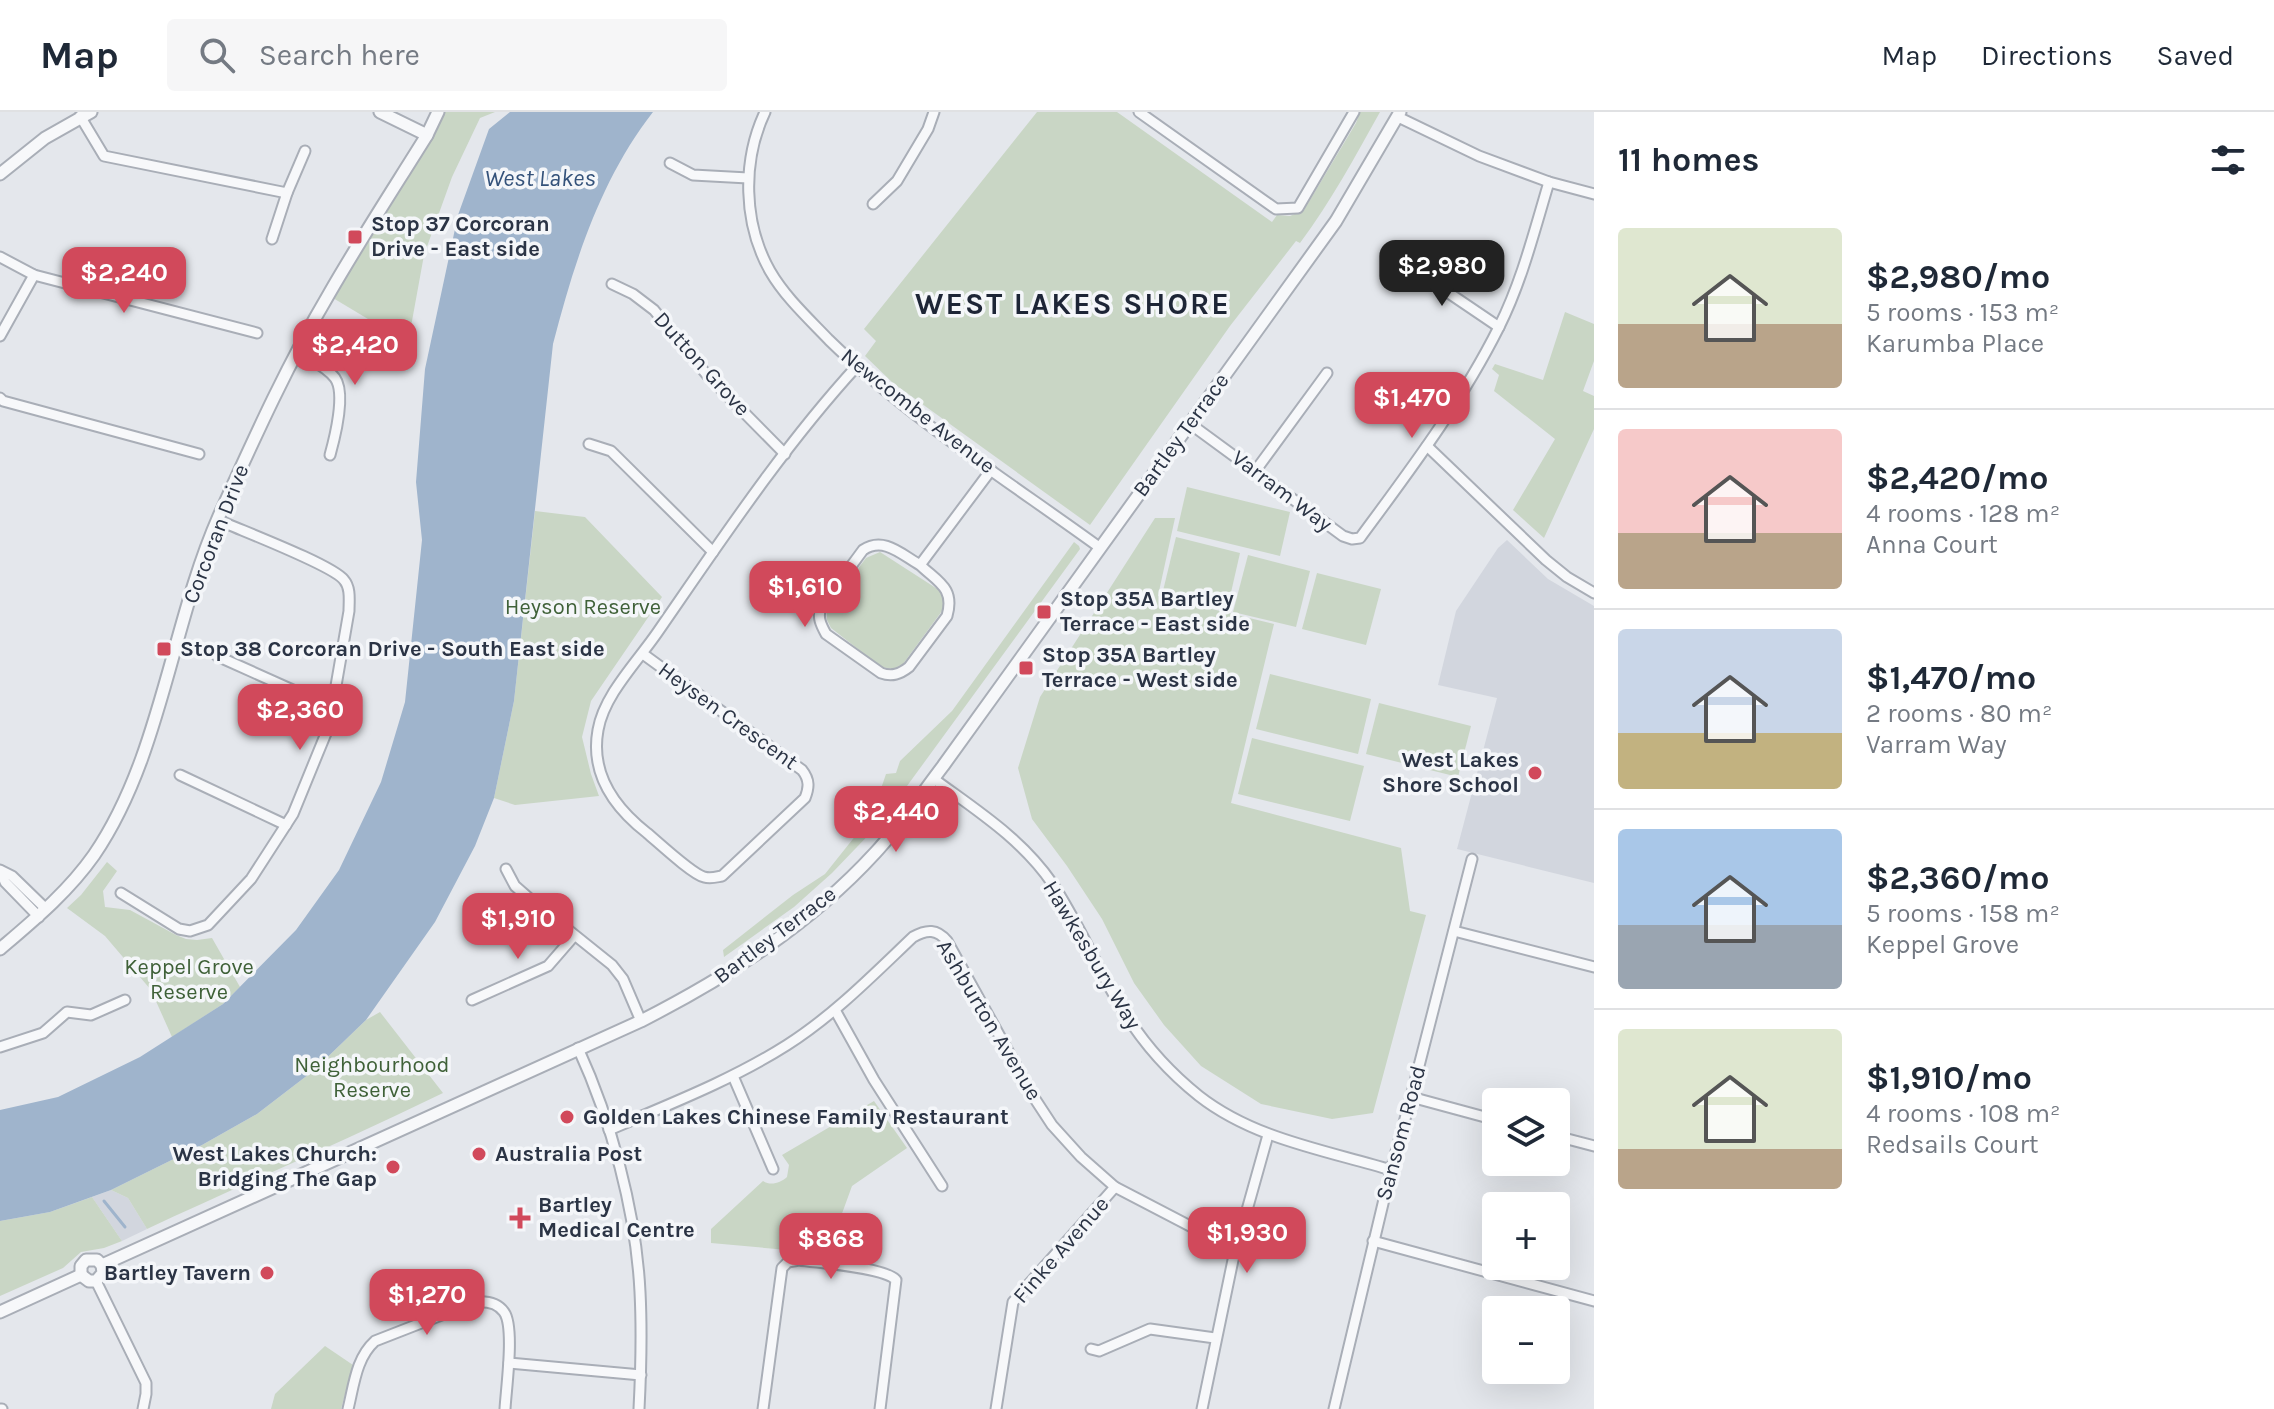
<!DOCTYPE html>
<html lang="en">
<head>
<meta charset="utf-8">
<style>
  :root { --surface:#fff; --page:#f6f6f7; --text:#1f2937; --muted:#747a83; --line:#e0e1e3; --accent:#d1495b }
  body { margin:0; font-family:Karla,sans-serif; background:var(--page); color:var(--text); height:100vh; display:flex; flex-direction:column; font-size:30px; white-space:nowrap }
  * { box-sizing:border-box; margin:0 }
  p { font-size:26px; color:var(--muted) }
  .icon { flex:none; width:44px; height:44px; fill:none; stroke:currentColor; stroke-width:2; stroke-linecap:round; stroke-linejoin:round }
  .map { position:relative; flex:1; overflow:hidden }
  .drawer { display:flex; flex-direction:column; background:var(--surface); width:680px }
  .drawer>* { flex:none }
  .controls { position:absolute; left:1482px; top:976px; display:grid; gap:16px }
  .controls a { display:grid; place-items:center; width:88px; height:88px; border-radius:8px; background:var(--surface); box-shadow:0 8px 32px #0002; font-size:40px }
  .price { position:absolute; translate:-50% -68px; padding:0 18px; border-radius:16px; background:var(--accent); color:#fff; font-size:26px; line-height:52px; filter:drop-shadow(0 2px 4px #0008) }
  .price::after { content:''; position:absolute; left:50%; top:48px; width:24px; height:18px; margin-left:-12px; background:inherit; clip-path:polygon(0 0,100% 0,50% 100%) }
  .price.selected { background:#222; color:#fff }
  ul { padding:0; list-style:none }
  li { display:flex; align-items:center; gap:24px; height:200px; padding:0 24px }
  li+li { border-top:2px solid var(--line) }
  li span { display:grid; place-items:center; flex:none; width:224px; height:160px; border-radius:8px; color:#555 }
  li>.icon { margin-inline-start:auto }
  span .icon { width:96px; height:96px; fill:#fffc; stroke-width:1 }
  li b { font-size:34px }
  h2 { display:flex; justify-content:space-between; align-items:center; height:96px; padding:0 24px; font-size:34px }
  header { display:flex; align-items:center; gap:48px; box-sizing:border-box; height:112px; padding:0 40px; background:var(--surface); border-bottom:2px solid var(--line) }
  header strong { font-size:38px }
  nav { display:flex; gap:44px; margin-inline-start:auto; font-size:28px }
  .search { width:560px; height:72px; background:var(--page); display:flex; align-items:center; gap:20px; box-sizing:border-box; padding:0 28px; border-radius:8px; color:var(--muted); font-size:30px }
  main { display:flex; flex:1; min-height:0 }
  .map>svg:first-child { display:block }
  .built { fill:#d2d6de }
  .green { fill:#c9d6c5 }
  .water { fill:#9fb4cc }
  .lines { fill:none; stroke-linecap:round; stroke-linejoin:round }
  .stream { stroke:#9fb4cc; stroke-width:3 }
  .minor-casing { stroke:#a9aeb7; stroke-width:13 }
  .tertiary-casing { stroke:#a9aeb7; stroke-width:15 }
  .minor { stroke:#f7f8fa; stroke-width:9 }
  .tertiary { stroke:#f7f8fa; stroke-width:11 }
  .poi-dot { fill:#d1495b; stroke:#f4f6f9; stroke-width:3 }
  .labels { text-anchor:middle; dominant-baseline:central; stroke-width:7; stroke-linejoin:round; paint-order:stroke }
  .poi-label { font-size:22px; font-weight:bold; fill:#2b3445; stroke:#f4f6f9; text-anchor:start }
  .street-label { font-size:22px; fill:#2b3445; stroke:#f4f6f9 }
  .park-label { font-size:22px; fill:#3f6138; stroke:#f4f6f9 }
  .water-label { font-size:24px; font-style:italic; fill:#34527a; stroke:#f4f6f9 }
  .district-label { font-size:30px; font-weight:bold; letter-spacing:2px; fill:#1d2536; stroke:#f4f6f9 }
</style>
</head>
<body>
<header>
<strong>Map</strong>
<div class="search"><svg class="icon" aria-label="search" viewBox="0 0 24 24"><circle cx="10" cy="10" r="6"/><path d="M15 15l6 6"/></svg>Search here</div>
<nav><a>Map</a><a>Directions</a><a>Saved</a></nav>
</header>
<main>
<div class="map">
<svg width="1594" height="1297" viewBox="0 0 1594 1297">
  <rect width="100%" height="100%" fill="#e4e7ec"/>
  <g class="built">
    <path d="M 1507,428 L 1548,467 L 1594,494 L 1594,771 L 1457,737 L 1497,586 L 1438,573 L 1456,499 L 1498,436 Z"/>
    <path d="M 111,1078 L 128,1086 L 147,1117 L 122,1129 L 92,1085 Z"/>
  </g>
  <g class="green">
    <path d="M 438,0 L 495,0 L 480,6 L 452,65 L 424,143 L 408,231 L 328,183 Z"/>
    <path d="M 1037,0 L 1117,0 L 1272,110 L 1277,103 L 1290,104 L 1304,98 L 1356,11 L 1360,0 L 1380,0 C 1355,45 1331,89 1300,131 L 1296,129 L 1230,214 L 1090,413 L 893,271 L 865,244 L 876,229 L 864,217 Z"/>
    <path d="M 1565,200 L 1594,212 L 1594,249 L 1583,279 L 1594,284 L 1594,317 L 1544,426 L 1513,398 L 1555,327 L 1494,279 L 1499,263 L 1492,257 L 1495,252 L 1543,268 Z"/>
    <path d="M 1187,375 L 1290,400 L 1280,444 L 1177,419 Z"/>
    <path d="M 535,399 L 585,405 L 662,485 L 591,589 L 582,625 L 591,662 L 599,684 L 515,693 L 494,686 L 514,589 Z"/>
    <path d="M 1155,406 L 1175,406 L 1158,484 L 1274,512 L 1231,691 L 1401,736 L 1410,799 L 1426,803 L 1373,1001 L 1332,1007 L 1261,992 L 1201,954 L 1164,913 L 1134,871 L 1102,807 L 1067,754 L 1032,707 L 1018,656 L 1040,585 Z"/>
    <path d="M 1176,425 L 1240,441 L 1227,498 L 1162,483 Z"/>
    <path d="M 1074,430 L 1079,434 L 1080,437 L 880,711 L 832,761 L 794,795 L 724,845 L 723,838 L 793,783 L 825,762 L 872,703 L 886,662 L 896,661 L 900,649 L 952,599 Z"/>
    <path d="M 880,440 L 939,478 L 944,489 L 942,499 L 903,552 L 893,557 L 881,555 L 831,516 L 827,508 L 827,498 L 866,446 Z"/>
    <path d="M 1248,443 L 1310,459 L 1296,515 L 1233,500 Z"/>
    <path d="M 1317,461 L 1381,477 L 1366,533 L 1302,517 Z"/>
    <path d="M 1270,562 L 1371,587 L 1358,642 L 1256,617 Z"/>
    <path d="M 1379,591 L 1471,614 L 1458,665 L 1366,642 Z"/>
    <path d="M 1252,626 L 1364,654 L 1350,709 L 1238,682 Z"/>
    <path d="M 107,750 L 117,759 L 103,779 L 105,795 L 130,798 L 176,823 L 186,827 L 197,828 L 212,826 L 240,875 L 223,892 L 172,925 L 151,878 L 105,824 L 67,796 L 81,783 Z"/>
    <path d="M 380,900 L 443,981 C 345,1029 245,1071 147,1117 L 128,1086 L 111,1078 L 202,1033 L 257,1002 L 313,959 L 366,908 Z"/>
    <path d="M 874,989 L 907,1036 L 852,1074 L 840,1107 L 832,1142 L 711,1131 L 711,1117 L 763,1069 C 771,1074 780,1071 787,1065 L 789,1053 L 782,1043 Z"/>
    <path d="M 92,1085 L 122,1129 L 104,1136 L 81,1140 L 63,1156 L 0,1184 L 0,1109 L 50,1100 Z"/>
    <path d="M 325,1234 L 353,1253 L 341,1297 L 271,1297 L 275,1282 Z"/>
  </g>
  <path class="water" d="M 510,0 L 653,0 C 600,68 574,151 553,232 L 514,589 L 494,686 L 475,734 L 435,810 L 366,908 L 313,959 L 257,1002 L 202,1033 L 111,1078 L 50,1100 L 0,1109 L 0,998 L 58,985 L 140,945 L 223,892 L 296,818 L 339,758 L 381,670 L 405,590 L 422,428 L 416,370 L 425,257 L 458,103 L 489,17 Z"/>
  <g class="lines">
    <path class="stream" d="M 104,1089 L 125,1115"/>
    <g class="minor-casing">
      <g id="minor">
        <path d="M 765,0 C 742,49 743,111 770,159 C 785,185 808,206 829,228 C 910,307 1008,369 1099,435"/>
        <path d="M 1139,0 L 1276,97 L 1298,96 L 1354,0"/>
        <path d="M 80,4 L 104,44 L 287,81 L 272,127"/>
        <path d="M 1398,5 L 1479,44 L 1549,70 L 1594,82"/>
        <path d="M 670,51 L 693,63 L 748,66"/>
        <path d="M 287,81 L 305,39"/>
        <path d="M 873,92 L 897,69 L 928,17 L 934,0"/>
        <path d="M 0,145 L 34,163 L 257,221"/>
        <path d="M 1403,150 L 1499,215"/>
        <path d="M 612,172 L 633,182 L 654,198 L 707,263 L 785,342"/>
        <path d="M 0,224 L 34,163"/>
        <path d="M 297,239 C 309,247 326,254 335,266 C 346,281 335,325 330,343"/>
        <path d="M 0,286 L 3,289 L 199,342"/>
        <path d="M 1189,311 L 1343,424 L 1352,427 L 1360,426 C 1410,358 1461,291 1499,215 C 1522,169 1534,120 1549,70"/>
        <path d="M 589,332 L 611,339 L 713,440"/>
        <path d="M 1427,334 L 1546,448 L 1567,465 L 1594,481"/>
        <path d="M 1256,358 L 1327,261"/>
        <path d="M 920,453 C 938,470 955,476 947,504 L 909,555 C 900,562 892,565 881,561 L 826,522 C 821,513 817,505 821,495 L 863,438 C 884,424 902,443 920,453 L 991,358"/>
        <path d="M 643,542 L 802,658 C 810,668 809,676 805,686 L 722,764 C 716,765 711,767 704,765 C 692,762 659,731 647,721 C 615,696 590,662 598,618 C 604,583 637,550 657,521 C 720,430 782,336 857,254"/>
        <path d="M 217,544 L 333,596"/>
        <path d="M 180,663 L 286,713"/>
        <path d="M 934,667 C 976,698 1021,726 1052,771 C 1079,811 1097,857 1123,898 C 1143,931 1169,960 1199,984 C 1254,1027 1325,1038 1391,1058"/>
        <path d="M 506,757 L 515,774 L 531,788 L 612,853 L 623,867 L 641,909"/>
        <path d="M 0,758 L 12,764 L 46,797"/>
        <path d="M 1,759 L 5,770 L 39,805"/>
        <path d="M 121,781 L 179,817 L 190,819 L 208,813 L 251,767 L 293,702 L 329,614 L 349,499 C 349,489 351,476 344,468 C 333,453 240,418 218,408"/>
        <path d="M 1454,819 L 1594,855"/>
        <path d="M 472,888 L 548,854 L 574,824"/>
        <path d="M 835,898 L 874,968 L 942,1074"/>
        <path d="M 0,935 L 43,921 L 67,900 L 91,903 L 125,888"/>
        <path d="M 578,936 C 611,1008 636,1099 640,1180 C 642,1219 641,1258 639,1297"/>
        <path d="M 733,964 L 773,1057"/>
        <path d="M 1411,985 L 1496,1008"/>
        <path d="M 609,1018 C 670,992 732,968 787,933 C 834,903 873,863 913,825 C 927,817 937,817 947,829 L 1033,984 L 1052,1013 L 1081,1045 L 1115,1075 L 1236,1138"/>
        <path d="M 1556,1024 L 1594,1034"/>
        <path d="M 1373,1129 L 1594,1189"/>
        <path d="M 96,1169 L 146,1271 L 146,1282 L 143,1297"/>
        <path d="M 1091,1237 L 1099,1239 L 1150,1217 L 1215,1226"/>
        <path d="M 509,1251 L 641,1263"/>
        <path d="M 0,1297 L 2,1297"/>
        <path d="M 348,1297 C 354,1273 356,1246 375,1229 L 475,1190 C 486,1189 497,1190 504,1200 C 515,1215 506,1277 505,1297"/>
        <path d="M 763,1297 L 782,1156 L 788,1150 L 799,1148 C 819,1151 884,1155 896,1168 L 880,1297"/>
        <path d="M 996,1297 L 1013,1190 L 1115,1075"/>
        <path d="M 1202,1297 L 1233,1148 L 1268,1023"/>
        <path d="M 1334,1297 L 1391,1058 L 1411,985 L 1472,747"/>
      </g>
    </g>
    <g class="tertiary-casing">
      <g id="tertiary">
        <path d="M 380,0 L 427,23"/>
        <path d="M 0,62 L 45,26 L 91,0"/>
        <path d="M 0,837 C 34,808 68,780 94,743 C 161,645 171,513 219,404 C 253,329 287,253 329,182 C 360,128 394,76 427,23 L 438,0"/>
        <path d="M 102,1153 L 641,909 C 727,865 809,813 875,741 C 900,714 921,683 943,654 L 1336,109 L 1400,0"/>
        <path d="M 81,1163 L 81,1154 L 86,1148 L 97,1148 L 102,1153"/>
        <path d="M 81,1163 L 89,1169 L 96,1169 L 103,1161 L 102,1153"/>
        <path d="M 0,1200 L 81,1163"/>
      </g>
    </g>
    <use href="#minor" class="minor"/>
    <use href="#tertiary" class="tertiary"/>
  </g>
  <g class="poi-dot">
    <rect x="347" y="117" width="16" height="16" rx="4"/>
    <rect x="1036" y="492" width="16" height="16" rx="4"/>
    <rect x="156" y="529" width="16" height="16" rx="4"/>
    <rect x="1018" y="548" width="16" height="16" rx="4"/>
    <circle cx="1535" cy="661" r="8"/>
    <circle cx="567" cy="1005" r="8"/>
    <circle cx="479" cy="1042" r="8"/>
    <circle cx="393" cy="1055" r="8"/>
    <path d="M516 1094h8v8h8v8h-8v8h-8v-8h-8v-8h8z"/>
    <circle cx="267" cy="1161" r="8"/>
  </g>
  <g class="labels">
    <g class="poi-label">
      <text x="371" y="112">Stop 37 Corcoran<tspan x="371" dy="25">Drive - East side</tspan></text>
      <text x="1060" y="487">Stop 35A Bartley<tspan x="1060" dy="25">Terrace - East side</tspan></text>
      <text x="180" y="537">Stop 38 Corcoran Drive - South East side</text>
      <text x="1042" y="543">Stop 35A Bartley<tspan x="1042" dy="25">Terrace - West side</tspan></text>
      <text x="1519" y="648" text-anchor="end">West Lakes<tspan x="1519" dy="25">Shore School</tspan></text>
      <text x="583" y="1005">Golden Lakes Chinese Family Restaurant</text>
      <text x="377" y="1042" text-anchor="end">West Lakes Church:<tspan x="377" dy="25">Bridging The Gap</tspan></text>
      <text x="495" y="1042">Australia Post</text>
      <text x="538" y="1093">Bartley<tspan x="538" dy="25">Medical Centre</tspan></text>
      <text x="251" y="1161" text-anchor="end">Bartley Tavern</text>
    </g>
    <g class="street-label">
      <text transform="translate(702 252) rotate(48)">Dutton Grove</text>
      <text transform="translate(918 299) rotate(38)">Newcombe Avenue</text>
      <text transform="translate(1181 323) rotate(-54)">Bartley Terrace</text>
      <text transform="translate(1282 379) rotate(37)">Varram Way</text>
      <text transform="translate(216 422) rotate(-69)">Corcoran Drive</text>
      <text transform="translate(728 604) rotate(36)">Heysen Crescent</text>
      <text transform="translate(775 823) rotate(-37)">Bartley Terrace</text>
      <text transform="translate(1092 843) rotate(59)">Hawkesbury Way</text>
      <text transform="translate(989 908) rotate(59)">Ashburton Avenue</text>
      <text transform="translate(1401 1021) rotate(-75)">Sansom Road</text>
      <text transform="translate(1061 1138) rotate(-49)">Finke Avenue</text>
    </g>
    <g class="park-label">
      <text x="583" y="495">Heyson Reserve</text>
      <text x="189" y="855">Keppel Grove<tspan x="189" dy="25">Reserve</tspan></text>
      <text x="372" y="953">Neighbourhood<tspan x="372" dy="25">Reserve</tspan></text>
    </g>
    <g class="water-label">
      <text x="540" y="66">West Lakes</text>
    </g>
    <g class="district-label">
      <text x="1073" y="192">WEST LAKES SHORE</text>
    </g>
  </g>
</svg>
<div class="controls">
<a><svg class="icon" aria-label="layers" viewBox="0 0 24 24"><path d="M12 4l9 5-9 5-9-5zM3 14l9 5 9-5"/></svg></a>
<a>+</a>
<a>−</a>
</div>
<b class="price selected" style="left:1442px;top:196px">$2,980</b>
<b class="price" style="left:124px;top:203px">$2,240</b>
<b class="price" style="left:355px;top:275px">$2,420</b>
<b class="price" style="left:1412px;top:328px">$1,470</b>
<b class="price" style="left:805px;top:517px">$1,610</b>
<b class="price" style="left:300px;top:640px">$2,360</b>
<b class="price" style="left:896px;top:742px">$2,440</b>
<b class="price" style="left:518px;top:849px">$1,910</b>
<b class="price" style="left:1247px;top:1163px">$1,930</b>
<b class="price" style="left:831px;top:1169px">$868</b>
<b class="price" style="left:427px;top:1225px">$1,270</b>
</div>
<section class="drawer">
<h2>11 homes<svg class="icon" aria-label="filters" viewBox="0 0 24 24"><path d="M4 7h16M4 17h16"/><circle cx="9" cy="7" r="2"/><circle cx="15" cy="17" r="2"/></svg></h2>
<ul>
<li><span style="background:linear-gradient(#dfe7d0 60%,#b9a48a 0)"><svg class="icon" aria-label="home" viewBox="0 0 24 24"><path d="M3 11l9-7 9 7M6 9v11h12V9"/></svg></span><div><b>$2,980/mo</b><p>5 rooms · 153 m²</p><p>Karumba Place</p></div></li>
<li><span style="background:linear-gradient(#f6c9c9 65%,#b9a48a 0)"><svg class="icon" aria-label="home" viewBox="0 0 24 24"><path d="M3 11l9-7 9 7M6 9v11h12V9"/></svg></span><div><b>$2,420/mo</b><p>4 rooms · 128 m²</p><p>Anna Court</p></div></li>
<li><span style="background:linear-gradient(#c9d6e8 65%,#c2b280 0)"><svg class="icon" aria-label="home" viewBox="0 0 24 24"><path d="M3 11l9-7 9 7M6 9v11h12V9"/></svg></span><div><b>$1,470/mo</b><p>2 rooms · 80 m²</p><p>Varram Way</p></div></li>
<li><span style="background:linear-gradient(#a9c7e8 60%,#9aa5b1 0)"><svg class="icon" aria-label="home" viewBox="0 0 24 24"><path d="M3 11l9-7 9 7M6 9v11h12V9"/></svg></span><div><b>$2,360/mo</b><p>5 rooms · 158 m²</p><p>Keppel Grove</p></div></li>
<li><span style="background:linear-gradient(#dfe7d0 75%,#b9a48a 0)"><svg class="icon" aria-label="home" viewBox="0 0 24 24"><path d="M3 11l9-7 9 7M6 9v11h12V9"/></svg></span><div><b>$1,910/mo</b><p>4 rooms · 108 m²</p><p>Redsails Court</p></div></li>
</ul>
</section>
</main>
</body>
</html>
